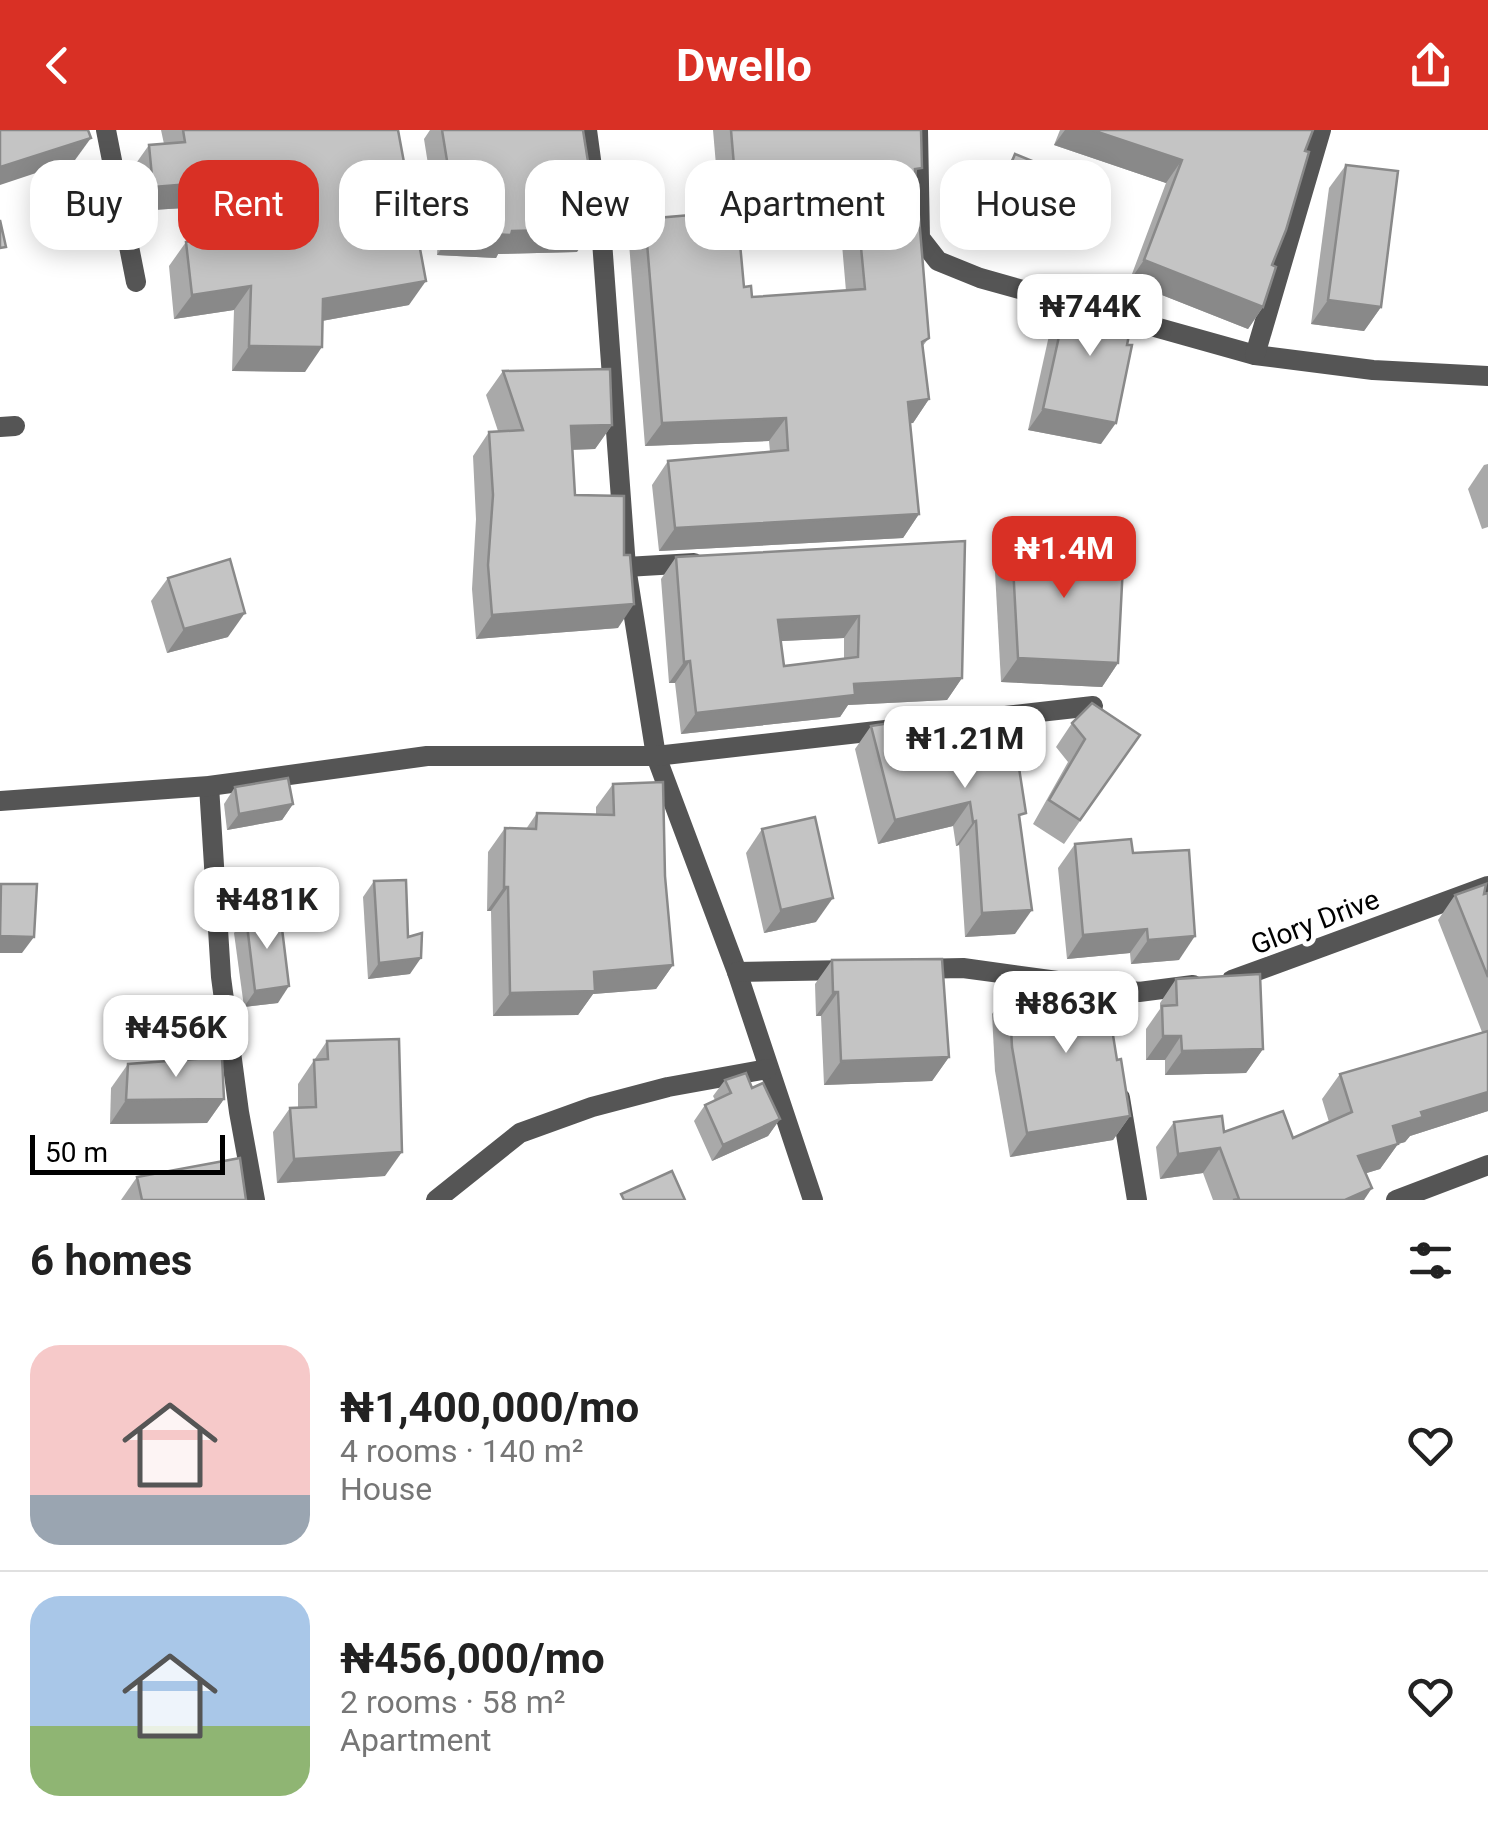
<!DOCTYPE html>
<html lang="en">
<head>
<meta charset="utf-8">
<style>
  :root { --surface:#fff; --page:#f2f2f2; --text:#222; --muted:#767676; --line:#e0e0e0; --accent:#d93025 }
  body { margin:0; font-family:Roboto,sans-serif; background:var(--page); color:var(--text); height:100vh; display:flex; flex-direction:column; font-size:38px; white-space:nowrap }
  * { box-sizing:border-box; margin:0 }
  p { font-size:32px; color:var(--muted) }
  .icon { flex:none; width:55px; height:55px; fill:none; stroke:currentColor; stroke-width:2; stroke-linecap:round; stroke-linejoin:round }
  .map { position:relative; height:1070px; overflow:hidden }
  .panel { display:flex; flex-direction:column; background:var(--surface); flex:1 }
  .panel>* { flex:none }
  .guide { position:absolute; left:30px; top:30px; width:1430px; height:90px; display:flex; gap:20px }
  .scale { position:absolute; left:30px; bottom:25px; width:195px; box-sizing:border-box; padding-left:10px; border:5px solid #000; border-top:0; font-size:28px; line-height:35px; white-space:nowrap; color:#000; -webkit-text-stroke:8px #fff; paint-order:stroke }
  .price { position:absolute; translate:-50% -85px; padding:0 22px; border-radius:20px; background:#fff; color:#222; font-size:32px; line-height:65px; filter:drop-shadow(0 2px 5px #0008) }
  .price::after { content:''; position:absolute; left:50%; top:60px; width:30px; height:22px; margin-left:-15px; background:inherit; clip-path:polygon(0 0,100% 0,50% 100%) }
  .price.selected { background:var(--accent); color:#fff }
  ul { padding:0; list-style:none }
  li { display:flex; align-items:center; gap:30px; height:250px; padding:0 30px }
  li+li { border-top:2px solid var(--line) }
  li span { display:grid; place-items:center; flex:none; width:280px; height:200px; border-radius:30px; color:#555 }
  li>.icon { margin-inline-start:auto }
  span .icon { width:120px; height:120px; fill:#fffc; stroke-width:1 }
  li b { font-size:42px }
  h2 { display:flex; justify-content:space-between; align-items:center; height:120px; padding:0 30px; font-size:42px }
  .tag { padding:0 35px; border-radius:30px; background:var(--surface); box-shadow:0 5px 25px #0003; font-size:35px; line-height:90px }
  .tag.selected { background:var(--accent); color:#fff }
  header { display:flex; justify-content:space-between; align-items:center; height:130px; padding:0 30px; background:var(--accent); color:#fff; font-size:45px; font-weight:700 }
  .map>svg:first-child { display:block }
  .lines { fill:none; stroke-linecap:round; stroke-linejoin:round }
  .street { stroke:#555; stroke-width:20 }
  .wall { fill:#a9a9a9; fill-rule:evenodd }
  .shaded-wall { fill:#898989 }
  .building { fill:#c4c4c4; stroke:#898989; stroke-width:2.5; fill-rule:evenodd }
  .labels { text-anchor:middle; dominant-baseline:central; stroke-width:10; stroke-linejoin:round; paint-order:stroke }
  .street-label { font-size:28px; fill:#000; stroke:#fff }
</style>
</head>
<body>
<header><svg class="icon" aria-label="back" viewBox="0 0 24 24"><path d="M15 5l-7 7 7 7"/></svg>Dwello<svg class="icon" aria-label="share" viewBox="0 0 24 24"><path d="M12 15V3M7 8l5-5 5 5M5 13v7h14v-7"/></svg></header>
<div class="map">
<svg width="1488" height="1070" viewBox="0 0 1488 1070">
  <rect width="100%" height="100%" fill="#fff"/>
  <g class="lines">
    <g class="street">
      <path d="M 106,0 L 136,152"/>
      <path d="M 587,0 L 602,111 L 626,437 L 656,626 L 737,842 L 813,1070"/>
      <path d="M 918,0 L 920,108 L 938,131 L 980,148 L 1255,225 L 1373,240 L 1488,246"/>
      <path d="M 1255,225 L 1321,0"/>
      <path d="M 0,297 L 15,296"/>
      <path d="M 626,437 L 694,433"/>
      <path d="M 987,588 L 1093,576"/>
      <path d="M 209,656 L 221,847 L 239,982 L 255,1070"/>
      <path d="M 0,671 L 209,656 L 427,626 L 656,626 L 894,599"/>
      <path d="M 914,839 L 963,838 L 1139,862 L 1193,855"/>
      <path d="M 737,842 L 850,840"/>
      <path d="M 1232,850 L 1488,756"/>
      <path d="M 1120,968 L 1137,1070"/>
      <path d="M 436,1070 L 520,1003 L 592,977 L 668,957 L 767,939"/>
      <path d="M 1396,1070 L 1488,1035"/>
    </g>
  </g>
  <g class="wall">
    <path d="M 161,0 L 398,0 L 409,175 L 322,191 L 305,242 L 232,241 L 234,180 L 174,189 L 169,136 L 186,112 L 189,111 L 184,78 L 136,81 L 132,39 L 149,15 L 164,14 Z"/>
    <path d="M 430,0 L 583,0 L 577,122 L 498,124 L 496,128 L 437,125 L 440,69 L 434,72 L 424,9 Z"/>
    <path d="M 713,0 L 921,0 L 916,47 L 929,208 L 922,217 L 929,269 L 913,293 L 910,293 L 919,384 L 903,408 L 659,421 L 652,355 L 668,331 L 770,322 L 769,311 L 645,316 L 629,113 L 645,89 L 744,157 L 752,167 L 846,161 L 838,68 L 720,82 Z"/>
    <path d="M 1060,0 L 1313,0 L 1305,21 L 1272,135 L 1263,177 L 1248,199 L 1129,152 L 1166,53 L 1054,15 Z"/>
    <path d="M 1015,24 L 1026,95 L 987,79 L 1004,40 Z"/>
    <path d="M 1346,35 L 1381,177 L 1364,201 L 1311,194 L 1329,58 Z"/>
    <path d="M 1069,161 L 1127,215 L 1101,314 L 1028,300 L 1054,183 Z"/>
    <path d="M 503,241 L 612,295 L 595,319 L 573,320 L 575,365 L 618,498 L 476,509 L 472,459 L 476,389 L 473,326 L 489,302 L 498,301 L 486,265 Z"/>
    <path d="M 1488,334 L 1488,397 L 1482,399 L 1468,359 L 1484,335 Z"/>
    <path d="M 1011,399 L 1068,432 L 1118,533 L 1102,557 L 1001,552 L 994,423 Z"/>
    <path d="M 965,411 L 962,548 L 947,570 L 848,575 L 840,587 L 681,604 L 675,553 L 669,553 L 661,449 L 676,427 ZM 844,508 L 844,529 L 784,536 L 781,511 Z"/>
    <path d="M 168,448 L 228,507 L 167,523 L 151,471 Z"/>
    <path d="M 929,593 L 1020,693 L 1015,804 L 965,807 L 959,715 L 956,716 L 953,696 L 878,714 L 855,619 L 871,596 Z"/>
    <path d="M 1072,593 L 1140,605 L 1064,714 L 1033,694 L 1068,632 L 1056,617 Z"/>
    <path d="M 613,654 L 665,746 L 673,835 L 656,859 L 593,864 L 578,885 L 493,886 L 491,781 L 487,781 L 488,722 L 505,698 L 526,699 L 537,683 L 596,684 L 596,677 Z"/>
    <path d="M 235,657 L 293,674 L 282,690 L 227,700 L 224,674 Z"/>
    <path d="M 762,699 L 816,792 L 764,803 L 746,723 Z"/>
    <path d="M 1075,714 L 1133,723 L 1179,830 L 1131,834 L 1130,823 L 1067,829 L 1058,738 Z"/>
    <path d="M 374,751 L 408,807 L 410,844 L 368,849 L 363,767 Z"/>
    <path d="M 1488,763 L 1488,981 L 1410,1006 L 1405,1012 L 1398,1014 L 1380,1039 L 1366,1043 L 1364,1070 L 1213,1070 L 1203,1043 L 1160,1049 L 1156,1017 L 1174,992 L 1224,1002 L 1293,1008 L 1329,992 L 1322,969 L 1340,944 L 1482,902 L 1438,790 L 1455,765 Z"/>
    <path d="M 246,787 L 278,873 L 244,877 L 234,803 Z"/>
    <path d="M 832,830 L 949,927 L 932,951 L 824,955 L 821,886 L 816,886 L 815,854 Z"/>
    <path d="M 1176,849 L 1263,919 L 1246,943 L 1165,945 L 1165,930 L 1146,930 L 1146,899 L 1160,879 L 1160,873 Z"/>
    <path d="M 1009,860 L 1117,930 L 1130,986 L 1113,1010 L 1010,1027 L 995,941 L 992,884 Z"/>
    <path d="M 327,911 L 385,1046 L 277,1053 L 273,1002 L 290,978 L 298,978 L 298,954 Z"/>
    <path d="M 128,934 L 224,969 L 207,993 L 110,994 L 111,958 Z"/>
    <path d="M 725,950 L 752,958 L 780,989 L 768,1006 L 712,1031 L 694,991 L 705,975 L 715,970 L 713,966 Z"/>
    <path d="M 137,1047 L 246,1070 L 121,1070 Z"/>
  </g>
  <g class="shaded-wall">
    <path d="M 1065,0 L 1092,0 L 1182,30 L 1166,53 L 1054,15 Z"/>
    <path d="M 91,8 L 75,30 L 0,55 L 0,37 Z"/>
    <path d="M 854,45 L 838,68 L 720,82 L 736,59 Z"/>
    <path d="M 456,47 L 440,69 L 434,72 L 450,49 Z"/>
    <path d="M 201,53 L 184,78 L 136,81 L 153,57 Z"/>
    <path d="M 999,63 L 1037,79 L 1026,95 L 987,79 Z"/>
    <path d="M 593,99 L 577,122 L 498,124 L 496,128 L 437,125 L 453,102 Z"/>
    <path d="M 1144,130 L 1263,177 L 1248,199 L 1129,152 Z"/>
    <path d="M 426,151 L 409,175 L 305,194 L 323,169 Z"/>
    <path d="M 251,156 L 234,180 L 174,189 L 192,165 Z"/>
    <path d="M 1328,170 L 1381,177 L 1364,201 L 1311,194 Z"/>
    <path d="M 249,216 L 322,217 L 305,242 L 232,241 Z"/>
    <path d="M 929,269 L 913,293 L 892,295 L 908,272 Z"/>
    <path d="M 1043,279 L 1116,293 L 1101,314 L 1028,300 Z"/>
    <path d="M 786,288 L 769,311 L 645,316 L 662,293 Z"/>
    <path d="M 612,295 L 595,319 L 555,320 L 571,296 Z"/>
    <path d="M 919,384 L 903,408 L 659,421 L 675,398 Z"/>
    <path d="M 634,474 L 618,498 L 476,509 L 492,485 Z"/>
    <path d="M 245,483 L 228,507 L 167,523 L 184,499 Z"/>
    <path d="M 859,486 L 844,508 L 763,512 L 778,490 Z"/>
    <path d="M 1018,528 L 1118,533 L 1102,557 L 1001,552 Z"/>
    <path d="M 690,531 L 675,553 L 669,553 L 684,532 Z"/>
    <path d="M 962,548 L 947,570 L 848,575 L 840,587 L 681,604 L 696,583 L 854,554 Z"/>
    <path d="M 970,672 L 953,696 L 878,714 L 895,690 Z"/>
    <path d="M 293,674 L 282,690 L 227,700 L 239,684 Z"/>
    <path d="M 976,691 L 959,715 L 956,716 L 973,692 Z"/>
    <path d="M 504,757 L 508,757 L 491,781 L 487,781 Z"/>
    <path d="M 833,768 L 816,792 L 764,803 L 781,780 Z"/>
    <path d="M 1032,780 L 1015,804 L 965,807 L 982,783 Z"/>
    <path d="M 1147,799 L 1130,823 L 1067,829 L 1083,805 Z"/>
    <path d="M 0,806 L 34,807 L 22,823 L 0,823 Z"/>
    <path d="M 1195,806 L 1179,830 L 1131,834 L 1148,810 Z"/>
    <path d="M 421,828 L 410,844 L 368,849 L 379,833 Z"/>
    <path d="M 673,835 L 656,859 L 593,864 L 578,885 L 493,886 L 510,863 L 594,842 Z"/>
    <path d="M 289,856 L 278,873 L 244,877 L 255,861 Z"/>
    <path d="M 833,862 L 838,862 L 821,886 L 816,886 Z"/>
    <path d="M 1163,906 L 1181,906 L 1165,930 L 1146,930 Z"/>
    <path d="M 1263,919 L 1246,943 L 1165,945 L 1182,921 Z"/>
    <path d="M 949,927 L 932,951 L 824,955 L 841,931 Z"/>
    <path d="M 1488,962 L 1488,981 L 1410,1006 L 1405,1012 L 1398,1014 L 1380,1039 L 1341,1051 L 1358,1026 L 1393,996 L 1421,982 Z"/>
    <path d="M 224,969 L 207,993 L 110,994 L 126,970 Z"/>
    <path d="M 1130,986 L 1113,1010 L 1010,1027 L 1027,1003 Z"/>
    <path d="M 780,989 L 768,1006 L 712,1031 L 723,1015 Z"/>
    <path d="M 1220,1018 L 1203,1043 L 1160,1049 L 1178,1024 Z"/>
    <path d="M 402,1022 L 385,1046 L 277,1053 L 294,1029 Z"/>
    <path d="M 1372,1058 L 1364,1070 L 1345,1070 Z"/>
  </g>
  <g class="building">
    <path d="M 0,0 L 88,0 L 91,8 L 0,37 Z"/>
    <path d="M 183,0 L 398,0 L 426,151 L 323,169 L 322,217 L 249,216 L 251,156 L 192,165 L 186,112 L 210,107 L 201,53 L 153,57 L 149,15 L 185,12 Z"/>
    <path d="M 442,0 L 583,0 L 592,57 L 593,99 L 512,101 L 511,105 L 453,102 L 456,47 L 450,49 Z"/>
    <path d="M 731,0 L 921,0 L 922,38 L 915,39 L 929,208 L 922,212 L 929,269 L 908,272 L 919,384 L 675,398 L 668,331 L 788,320 L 786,288 L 662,293 L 645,89 L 737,81 L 744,157 L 751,156 L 752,167 L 865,159 L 854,45 L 736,59 Z"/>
    <path d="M 1092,0 L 1313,0 L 1305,21 L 1309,22 L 1286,100 L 1272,135 L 1276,137 L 1263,177 L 1144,130 L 1182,30 Z"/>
    <path d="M 1015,24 L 1054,40 L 1037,79 L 999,63 Z"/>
    <path d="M 1346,35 L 1398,41 L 1381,177 L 1328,170 Z"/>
    <path d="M 0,90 L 6,117 L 0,118 Z"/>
    <path d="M 1069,161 L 1134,180 L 1127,215 L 1132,215 L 1116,293 L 1043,279 Z"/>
    <path d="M 610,239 L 612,295 L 571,296 L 575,365 L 624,366 L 624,425 L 630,425 L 634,474 L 492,485 L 488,435 L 493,365 L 489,302 L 523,300 L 503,241 Z"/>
    <path d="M 1066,396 L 1068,432 L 1123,435 L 1118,533 L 1018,528 L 1011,399 Z"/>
    <path d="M 965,411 L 962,548 L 854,554 L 855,565 L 696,583 L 690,531 L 684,532 L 676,427 ZM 859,486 L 858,527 L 784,536 L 778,490 Z"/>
    <path d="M 230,429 L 245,483 L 184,499 L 168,448 Z"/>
    <path d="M 1092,573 L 1140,605 L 1080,690 L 1049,670 L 1085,609 L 1072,593 Z"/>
    <path d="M 1010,580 L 1026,683 L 1019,685 L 1032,780 L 982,783 L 976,691 L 973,692 L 970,672 L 895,690 L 871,596 L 928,587 L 929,593 Z"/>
    <path d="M 288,648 L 293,674 L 239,684 L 235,657 Z"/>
    <path d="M 663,652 L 665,746 L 673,835 L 594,842 L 595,861 L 510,863 L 508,757 L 504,757 L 505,698 L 536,699 L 537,683 L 614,685 L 613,654 Z"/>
    <path d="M 815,687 L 833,768 L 781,780 L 762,699 Z"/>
    <path d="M 1131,709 L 1133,723 L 1189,720 L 1195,806 L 1148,810 L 1147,799 L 1083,805 L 1075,714 Z"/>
    <path d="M 406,750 L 408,807 L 422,803 L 421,828 L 379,833 L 374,751 Z"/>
    <path d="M 1,754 L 37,754 L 34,807 L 0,806 Z"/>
    <path d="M 1486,754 L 1484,764 L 1488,763 L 1488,847 L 1455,765 Z"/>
    <path d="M 280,782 L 289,856 L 255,861 L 246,787 Z"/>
    <path d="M 942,829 L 949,927 L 841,931 L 838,862 L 833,862 L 832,830 Z"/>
    <path d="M 1260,844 L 1263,919 L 1182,921 L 1181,906 L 1163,906 L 1162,876 L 1177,875 L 1176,849 Z"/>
    <path d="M 1104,849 L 1117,930 L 1121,929 L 1130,986 L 1027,1003 L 1012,917 L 1009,860 Z"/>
    <path d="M 1488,901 L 1488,962 L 1421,982 L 1423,987 L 1393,996 L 1398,1014 L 1358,1026 L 1372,1058 L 1345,1070 L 1233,1070 L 1239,1069 L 1220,1018 L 1178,1024 L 1174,992 L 1222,986 L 1224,1002 L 1283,981 L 1293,1008 L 1352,982 L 1340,944 Z"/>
    <path d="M 399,909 L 402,1022 L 294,1029 L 290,978 L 316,977 L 314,930 L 328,929 L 327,911 Z"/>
    <path d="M 222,927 L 224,969 L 126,970 L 128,934 Z"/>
    <path d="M 746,943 L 752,958 L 763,953 L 780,989 L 723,1015 L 705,975 L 731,963 L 725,950 Z"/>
    <path d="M 240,1028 L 246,1070 L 142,1070 L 137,1047 Z"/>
    <path d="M 672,1041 L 685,1070 L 624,1070 L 621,1064 Z"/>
  </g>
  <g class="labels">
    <g class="street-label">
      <text transform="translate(1315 792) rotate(-21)">Glory Drive</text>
    </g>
  </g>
</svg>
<div class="scale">50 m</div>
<b class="price" style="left:1090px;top:229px">₦744K</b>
<b class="price selected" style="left:1064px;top:471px">₦1.4M</b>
<b class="price" style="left:965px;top:661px">₦1.21M</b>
<b class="price" style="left:267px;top:822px">₦481K</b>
<b class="price" style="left:1066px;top:926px">₦863K</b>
<b class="price" style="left:176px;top:950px">₦456K</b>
<div class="guide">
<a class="tag">Buy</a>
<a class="tag selected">Rent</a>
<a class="tag">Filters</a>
<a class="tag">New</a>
<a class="tag">Apartment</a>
<a class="tag">House</a>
</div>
</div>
<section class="panel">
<h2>6 homes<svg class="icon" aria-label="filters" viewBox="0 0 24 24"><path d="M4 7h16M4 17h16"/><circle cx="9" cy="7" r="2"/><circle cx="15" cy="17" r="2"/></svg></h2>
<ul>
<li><span style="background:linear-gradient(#f6c9c9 75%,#9aa5b1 0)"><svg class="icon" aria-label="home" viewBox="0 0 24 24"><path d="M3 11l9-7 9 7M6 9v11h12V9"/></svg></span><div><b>₦1,400,000/mo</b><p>4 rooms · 140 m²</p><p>House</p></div><svg class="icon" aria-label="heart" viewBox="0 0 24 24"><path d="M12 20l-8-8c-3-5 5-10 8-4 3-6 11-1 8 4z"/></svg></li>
<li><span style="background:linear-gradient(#a9c7e8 65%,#8fb573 0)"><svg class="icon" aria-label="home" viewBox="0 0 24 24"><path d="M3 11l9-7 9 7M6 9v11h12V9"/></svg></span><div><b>₦456,000/mo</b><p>2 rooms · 58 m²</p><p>Apartment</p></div><svg class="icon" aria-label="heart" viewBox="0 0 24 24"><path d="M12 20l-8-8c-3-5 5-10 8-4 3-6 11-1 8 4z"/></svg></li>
</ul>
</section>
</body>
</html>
